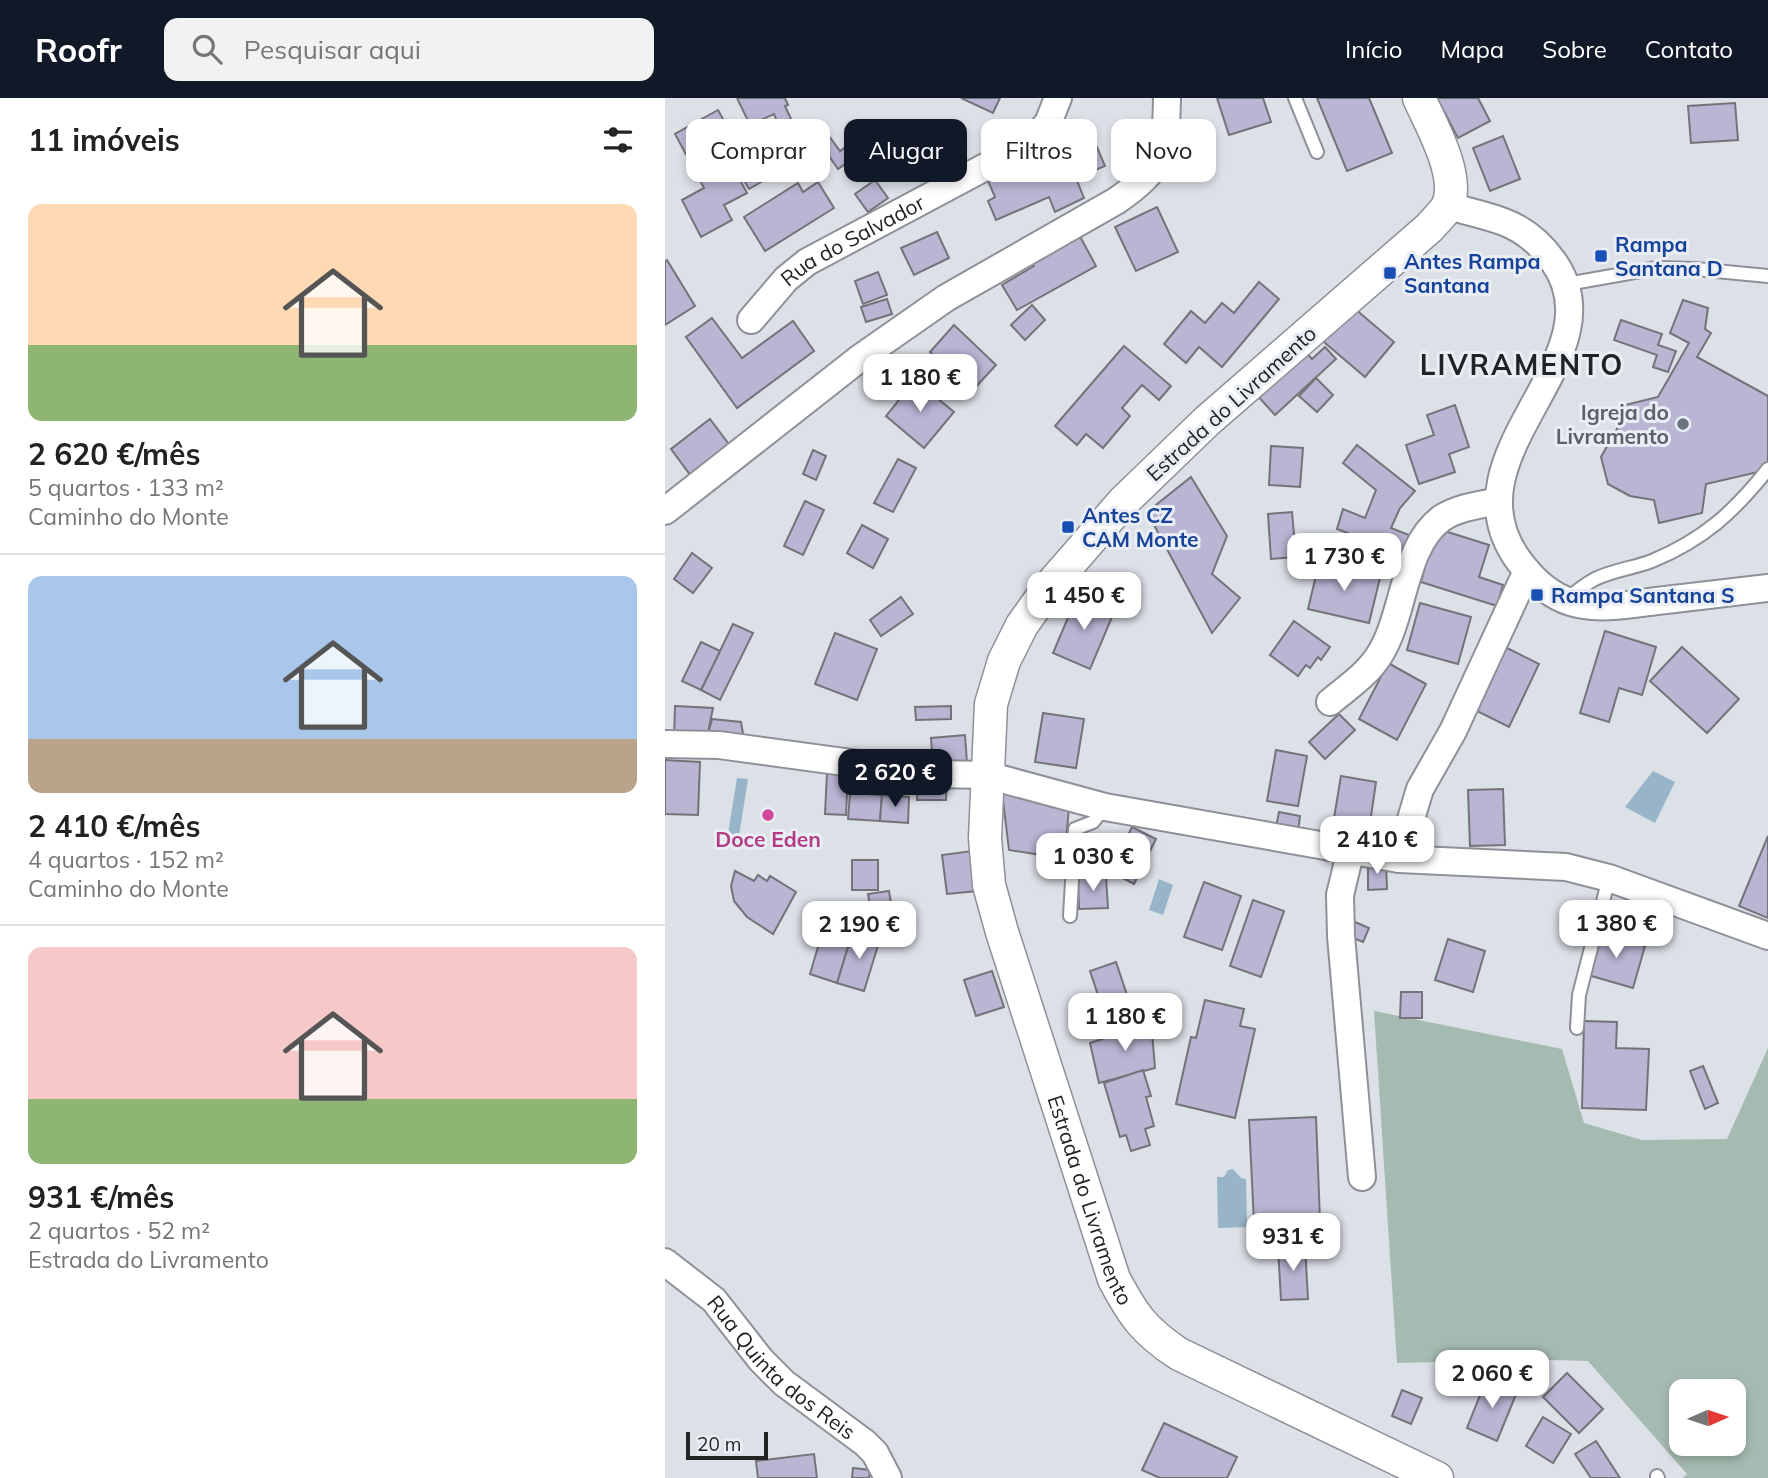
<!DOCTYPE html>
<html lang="pt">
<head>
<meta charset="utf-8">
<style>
  :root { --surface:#fff; --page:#f2f2f2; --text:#222; --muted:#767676; --line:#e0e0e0; --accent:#111827 }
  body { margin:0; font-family:Mulish,sans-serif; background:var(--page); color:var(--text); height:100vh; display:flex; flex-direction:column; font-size:26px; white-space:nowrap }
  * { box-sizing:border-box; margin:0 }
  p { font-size:23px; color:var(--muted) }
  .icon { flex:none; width:38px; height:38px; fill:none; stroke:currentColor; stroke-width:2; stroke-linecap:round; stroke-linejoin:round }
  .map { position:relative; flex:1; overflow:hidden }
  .drawer { display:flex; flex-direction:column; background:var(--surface); width:665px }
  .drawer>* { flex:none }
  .hud { position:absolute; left:21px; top:21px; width:665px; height:63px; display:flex; gap:14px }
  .needle { width:46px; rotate:87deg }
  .tools { position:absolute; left:1004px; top:1281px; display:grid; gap:14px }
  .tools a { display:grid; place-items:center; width:77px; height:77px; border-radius:14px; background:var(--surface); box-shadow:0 4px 10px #0003; font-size:35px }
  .scale { position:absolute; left:21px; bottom:18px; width:82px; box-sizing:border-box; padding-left:7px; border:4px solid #222325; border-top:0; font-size:19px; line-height:24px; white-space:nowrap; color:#222325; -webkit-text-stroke:5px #e9edf4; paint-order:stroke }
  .price { position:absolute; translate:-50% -60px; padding:0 16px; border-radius:14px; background:#fff; color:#222; font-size:23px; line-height:46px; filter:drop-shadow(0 2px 4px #0008) }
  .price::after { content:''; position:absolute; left:50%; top:42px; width:21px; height:16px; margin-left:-10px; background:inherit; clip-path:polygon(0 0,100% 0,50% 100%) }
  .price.active { background:var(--accent); color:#fff }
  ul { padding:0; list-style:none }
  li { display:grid; align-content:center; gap:14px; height:371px; padding:0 28px }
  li+li { border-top:2px solid var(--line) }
  li span { display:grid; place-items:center; height:217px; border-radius:14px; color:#555 }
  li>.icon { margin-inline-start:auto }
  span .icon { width:126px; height:126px; fill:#fffc; stroke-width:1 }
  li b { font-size:30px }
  h2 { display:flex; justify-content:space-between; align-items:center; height:84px; padding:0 28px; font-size:30px }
  .chip { padding:0 24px; border-radius:14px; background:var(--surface); box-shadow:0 4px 10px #0003; font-size:24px; line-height:63px }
  .chip.active { background:var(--accent); color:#fff }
  header { display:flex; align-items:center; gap:42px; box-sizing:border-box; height:98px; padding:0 35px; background:var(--accent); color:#fff }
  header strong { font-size:33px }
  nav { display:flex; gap:38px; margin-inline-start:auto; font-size:24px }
  .search { width:490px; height:63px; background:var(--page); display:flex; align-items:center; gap:18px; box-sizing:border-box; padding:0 24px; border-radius:14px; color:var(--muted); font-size:26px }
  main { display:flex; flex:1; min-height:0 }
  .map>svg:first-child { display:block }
  .green { fill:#a5bab0; fill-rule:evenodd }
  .water { fill:#97b4c9 }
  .building { fill:#bbb5d4; stroke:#74737a; stroke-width:2 }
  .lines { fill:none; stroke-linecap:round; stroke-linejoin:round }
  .service-casing { stroke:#8d9197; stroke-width:16 }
  .minor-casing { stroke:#8d9197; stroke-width:30 }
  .tertiary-casing { stroke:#8d9197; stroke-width:35 }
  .service { stroke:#fff; stroke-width:12 }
  .minor { stroke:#fff; stroke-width:26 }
  .tertiary { stroke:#fff; stroke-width:32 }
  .transit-dot { fill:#1a4fb4; stroke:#e9edf4; stroke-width:2.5 }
  .worship-dot { fill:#6b7280; stroke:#e9edf4; stroke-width:2.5 }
  .hotel-dot { fill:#d1479c; stroke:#e9edf4; stroke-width:2.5 }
  .labels { text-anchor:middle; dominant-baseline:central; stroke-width:6; stroke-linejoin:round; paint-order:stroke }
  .street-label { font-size:21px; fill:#222325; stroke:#e9edf4 }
  .transit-label { font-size:21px; font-weight:bold; fill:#164399; stroke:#e9edf4; text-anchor:start }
  .worship-label { font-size:21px; font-weight:bold; fill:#5b616d; stroke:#e9edf4; text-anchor:end }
  .hotel-label { font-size:21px; font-weight:bold; fill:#b23c85; stroke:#e9edf4 }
  .district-label { font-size:28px; font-weight:bold; letter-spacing:2px; fill:#222325; stroke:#e9edf4 }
</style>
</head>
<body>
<header>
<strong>Roofr</strong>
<div class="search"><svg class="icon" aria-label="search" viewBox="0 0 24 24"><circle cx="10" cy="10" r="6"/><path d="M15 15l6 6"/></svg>Pesquisar aqui</div>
<nav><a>Início</a><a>Mapa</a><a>Sobre</a><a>Contato</a></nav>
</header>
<main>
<section class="drawer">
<h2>11 imóveis<svg class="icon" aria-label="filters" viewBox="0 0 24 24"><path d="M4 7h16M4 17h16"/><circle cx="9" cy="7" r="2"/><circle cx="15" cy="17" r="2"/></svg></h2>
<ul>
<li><span style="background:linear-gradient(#ffd9b3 65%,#8fb573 0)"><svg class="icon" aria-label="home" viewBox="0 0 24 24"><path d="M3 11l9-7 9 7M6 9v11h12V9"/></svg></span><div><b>2 620 €/mês</b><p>5 quartos · 133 m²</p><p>Caminho do Monte</p></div></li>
<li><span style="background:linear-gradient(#a9c7e8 75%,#b9a48a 0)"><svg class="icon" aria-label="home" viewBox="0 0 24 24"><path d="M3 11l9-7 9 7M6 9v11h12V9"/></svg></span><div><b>2 410 €/mês</b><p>4 quartos · 152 m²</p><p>Caminho do Monte</p></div></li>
<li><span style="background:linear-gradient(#f6c9c9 70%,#8fb573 0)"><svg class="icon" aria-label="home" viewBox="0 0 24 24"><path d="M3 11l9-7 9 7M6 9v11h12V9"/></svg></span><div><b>931 €/mês</b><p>2 quartos · 52 m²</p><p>Estrada do Livramento</p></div></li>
</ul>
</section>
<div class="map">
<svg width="1103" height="1380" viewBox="0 0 1103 1380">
  <rect width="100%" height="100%" fill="#dce0e7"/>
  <path class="green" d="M 709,913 L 897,951 L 919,1025 L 977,1042 L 1062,1041 L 1103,950 L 1103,1380 L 1018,1380 L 1022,1376 L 923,1263 C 860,1260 796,1264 732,1265 ZM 1017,1293 L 1069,1293 L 1069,1346 L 1017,1346 Z"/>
  <g class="water">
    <path d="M 988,673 L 1010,684 L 990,725 L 960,709 Z"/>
    <path d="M 72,680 L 83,681 L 73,744 L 62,742 Z"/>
    <path d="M 494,781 L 508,787 L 498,817 L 484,812 Z"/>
    <path d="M 568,1071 L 576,1080 L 581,1081 L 582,1129 L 553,1130 L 552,1079 L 559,1079 L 563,1072 Z"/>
  </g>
  <g class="building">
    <path d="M 72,0 L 120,0 L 123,7 L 120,8 L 128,25 L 115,31 L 109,16 L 85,27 Z"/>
    <path d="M 296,0 L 335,0 L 328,15 Z"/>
    <path d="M 552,0 L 598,0 L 606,24 L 564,37 Z"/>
    <path d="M 652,0 L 704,0 L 727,55 L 682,73 Z"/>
    <path d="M 772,0 L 813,0 L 825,23 L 793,40 Z"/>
    <path d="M 1070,5 L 1073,42 L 1026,45 L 1023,8 Z"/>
    <path d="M 53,12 L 72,46 L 59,53 L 82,95 L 59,107 L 67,122 L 36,139 L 17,102 L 39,90 L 10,36 Z"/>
    <path d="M 425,33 L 440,68 L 411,80 L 419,100 L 390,114 L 384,99 L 331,122 L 323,103 L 330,99 L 321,78 Z"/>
    <path d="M 164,38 L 175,53 L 193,40 L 201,51 L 173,71 L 155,45 Z"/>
    <path d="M 838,38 L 855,81 L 825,93 L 808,50 Z"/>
    <path d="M 94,44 L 112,75 L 84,91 L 66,60 Z"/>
    <path d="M 210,82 L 223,100 L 203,114 L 190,96 Z"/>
    <path d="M 153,84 L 169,110 L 100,153 L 79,119 L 133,85 L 138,94 Z"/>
    <path d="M 492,109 L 513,154 L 471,173 L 450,129 Z"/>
    <path d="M 411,131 L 431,168 L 352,212 L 337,187 L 369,168 L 363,158 Z"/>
    <path d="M 272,134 L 284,160 L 249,177 L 236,150 Z"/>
    <path d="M 2,162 L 30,208 L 0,227 L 0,163 Z"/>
    <path d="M 213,174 L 222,197 L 198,206 L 190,183 Z"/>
    <path d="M 594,184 L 614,201 L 557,269 L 534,249 L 521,265 L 499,246 L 526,213 L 540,225 L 557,205 L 569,215 Z"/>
    <path d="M 222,201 L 227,216 L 201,224 L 196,209 Z"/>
    <path d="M 1018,202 L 1043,210 L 1040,231 L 1046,235 L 1032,259 L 1103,298 L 1103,369 L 1102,372 L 1041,386 L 1037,415 L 994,425 L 989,402 L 965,398 L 943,386 L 936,359 L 953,329 L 956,308 L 993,299 L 1024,245 L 1005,235 Z"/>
    <path d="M 682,204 L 729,244 L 700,279 L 653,239 Z"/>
    <path d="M 367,207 L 380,222 L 360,242 L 346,227 Z"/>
    <path d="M 47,220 L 77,260 L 128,223 L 149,253 L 72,310 L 21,239 Z"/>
    <path d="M 956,222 L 997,236 L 993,247 L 1011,253 L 1003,274 L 988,269 L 992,257 L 949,242 Z"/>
    <path d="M 289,227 L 331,267 L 307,293 L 265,254 Z"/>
    <path d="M 459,248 L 506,288 L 494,302 L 477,287 L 457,310 L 465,318 L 438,350 L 421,336 L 412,347 L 390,328 Z"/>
    <path d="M 660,249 L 671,261 L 610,317 L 590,295 L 638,251 L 647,261 Z"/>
    <path d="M 651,280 L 668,297 L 652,314 L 634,298 Z"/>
    <path d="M 250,282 L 289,314 L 259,350 L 221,318 Z"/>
    <path d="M 790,307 L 804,349 L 784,356 L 790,374 L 754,386 L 741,347 L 769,337 L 762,317 Z"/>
    <path d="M 45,321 L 66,349 L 26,378 L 6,351 Z"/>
    <path d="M 692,347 L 750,393 L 735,410 L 726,430 L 744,437 L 733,472 L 701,464 L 708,445 L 672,431 L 678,411 L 700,420 L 711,392 L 678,365 Z"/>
    <path d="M 606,348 L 638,350 L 635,389 L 604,387 Z"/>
    <path d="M 148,352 L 161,358 L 151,382 L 138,376 Z"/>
    <path d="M 233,361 L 251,370 L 228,414 L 209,405 Z"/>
    <path d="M 526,379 L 562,438 L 547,476 L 575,500 L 547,535 L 482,414 Z"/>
    <path d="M 140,403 L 159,412 L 138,457 L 119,448 Z"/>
    <path d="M 627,414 L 631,459 L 606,461 L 603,416 Z"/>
    <path d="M 197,427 L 223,441 L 208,470 L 182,455 Z"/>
    <path d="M 770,430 L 824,447 L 814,479 L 838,487 L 832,508 L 756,484 Z"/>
    <path d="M 27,455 L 47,470 L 28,495 L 9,481 Z"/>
    <path d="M 654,465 L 715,480 L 704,525 L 643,511 Z"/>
    <path d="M 413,496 L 450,512 L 425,571 L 388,555 Z"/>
    <path d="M 236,499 L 248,516 L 216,538 L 205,522 Z"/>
    <path d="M 755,505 L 806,519 L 793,566 L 742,552 Z"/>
    <path d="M 629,523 L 665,549 L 656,562 L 653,559 L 645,570 L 641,567 L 633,578 L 605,557 Z"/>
    <path d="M 68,526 L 88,535 L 55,602 L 36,592 Z"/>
    <path d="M 940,533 L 991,549 L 977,597 L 954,590 L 944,624 L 915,615 Z"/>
    <path d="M 170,535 L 212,551 L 192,602 L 150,586 Z"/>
    <path d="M 36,544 L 55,553 L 36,592 L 17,583 Z"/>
    <path d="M 838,548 L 874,566 L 844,629 L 808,611 Z"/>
    <path d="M 1017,549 L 1074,601 L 1042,635 L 985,583 Z"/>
    <path d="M 723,565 L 761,586 L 732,642 L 694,621 Z"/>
    <path d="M 10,608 L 48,610 L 41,644 L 9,640 Z"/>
    <path d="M 286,608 L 286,621 L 251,622 L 250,609 Z"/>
    <path d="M 378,615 L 419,621 L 411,670 L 370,664 Z"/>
    <path d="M 674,616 L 690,632 L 660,661 L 644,644 Z"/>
    <path d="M 47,621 L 76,624 L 80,647 L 41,644 Z"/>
    <path d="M 300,637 L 302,665 L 268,667 L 266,640 Z"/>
    <path d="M 611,652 L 642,658 L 633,708 L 602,703 Z"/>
    <path d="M 0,662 L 35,664 L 33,717 L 0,716 Z"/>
    <path d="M 162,675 L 183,676 L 181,717 L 160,716 Z"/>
    <path d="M 676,678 L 711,684 L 704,732 L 668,726 Z"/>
    <path d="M 253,682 L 282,682 L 281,702 L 252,702 Z"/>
    <path d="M 838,691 L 840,747 L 805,748 L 803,692 Z"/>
    <path d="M 337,694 L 404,710 L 400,752 L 390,750 L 389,759 L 344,752 Z"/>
    <path d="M 185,695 L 217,697 L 215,723 L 183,721 Z"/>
    <path d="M 217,697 L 244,699 L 243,725 L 215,723 Z"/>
    <path d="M 614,714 L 635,718 L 633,733 L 611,729 Z"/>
    <path d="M 467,729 L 491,741 L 469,786 L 445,773 Z"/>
    <path d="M 435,738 L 436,780 L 415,780 L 414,739 Z"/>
    <path d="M 1103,738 L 1103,820 L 1074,808 Z"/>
    <path d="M 307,753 L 312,793 L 282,796 L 277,757 Z"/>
    <rect x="187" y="762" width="26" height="30"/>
    <path d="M 703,765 L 721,765 L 722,791 L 703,792 Z"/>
    <path d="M 70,773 L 89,783 L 93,777 L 102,783 L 105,778 L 131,794 L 108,836 L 82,819 L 69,803 L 66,788 Z"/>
    <path d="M 441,779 L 443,810 L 414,811 L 413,780 Z"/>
    <path d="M 539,784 L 576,798 L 557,852 L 519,839 Z"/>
    <path d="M 224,793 L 230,828 L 209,832 L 203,796 Z"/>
    <path d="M 588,802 L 619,813 L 596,879 L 565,868 Z"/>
    <path d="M 690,824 L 704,830 L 698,844 L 683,838 Z"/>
    <path d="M 160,825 L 188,833 L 172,885 L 145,876 Z"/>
    <path d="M 188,833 L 215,841 L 199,893 L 172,885 Z"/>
    <path d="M 935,835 L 980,848 L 968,890 L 923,877 Z"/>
    <path d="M 783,841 L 820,853 L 808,894 L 770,882 Z"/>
    <path d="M 451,864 L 463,900 L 437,909 L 425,873 Z"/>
    <path d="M 327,873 L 339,909 L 311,918 L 299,882 Z"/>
    <path d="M 736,894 L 757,894 L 757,920 L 735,920 Z"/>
    <path d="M 540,902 L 579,911 L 575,928 L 590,931 L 570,1020 L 511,1006 L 526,939 L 531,940 Z"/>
    <path d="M 482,919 L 487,934 L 490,970 L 434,985 L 425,945 L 471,930 L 468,921 Z"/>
    <path d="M 919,923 L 952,924 L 951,950 L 984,951 L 981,1012 L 917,1010 Z"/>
    <path d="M 1038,968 L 1053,1005 L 1040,1011 L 1025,973 Z"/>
    <path d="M 478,972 L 486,998 L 481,999 L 489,1028 L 480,1031 L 485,1047 L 466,1053 L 461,1037 L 455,1039 L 439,985 Z"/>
    <path d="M 651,1019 L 655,1122 L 589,1125 L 584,1022 Z"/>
    <path d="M 640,1148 L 643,1201 L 616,1202 L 613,1149 Z"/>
    <path d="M 902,1275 L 938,1311 L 914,1335 L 878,1299 Z"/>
    <path d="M 821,1282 L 852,1294 L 832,1343 L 802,1330 Z"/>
    <path d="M 737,1292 L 757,1300 L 746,1326 L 727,1318 Z"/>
    <path d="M 878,1319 L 906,1336 L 888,1365 L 861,1348 Z"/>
    <path d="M 499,1325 L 572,1359 L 562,1380 L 495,1380 L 477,1372 Z"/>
    <path d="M 931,1343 L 955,1380 L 926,1380 L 910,1356 Z"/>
    <path d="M 149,1356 L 152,1380 L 93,1380 L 91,1363 Z"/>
    <path d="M 188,1370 L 205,1372 L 204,1380 L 187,1380 Z"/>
  </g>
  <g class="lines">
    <g class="service-casing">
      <g id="service">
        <path d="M 630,0 L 652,54"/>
        <path d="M 902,186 L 992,170 L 1030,171 L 1103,178"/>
        <path d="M 900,503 C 909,495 919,487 930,481 C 948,472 969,470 987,463 C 1038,442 1069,414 1103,371"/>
        <path d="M 405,818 L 410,731 L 428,724 L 440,709"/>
        <path d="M 912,930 L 914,897 L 944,780"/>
        <path d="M 992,1378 L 993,1380"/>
      </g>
    </g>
    <g class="minor-casing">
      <g id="minor">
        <path d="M 783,108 C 801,113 821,117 839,124 C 860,132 875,145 888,163 C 958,260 775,356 854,463 C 870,485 891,503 918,507 C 942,511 968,506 992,503 C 1029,499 1066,494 1103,490"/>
        <path id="s1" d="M 86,222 L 121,181 L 142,164 L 365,45 L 383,25 L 393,0"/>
        <path d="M 0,413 L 195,260 L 281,200 L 451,103 C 498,71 501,54 502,0"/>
        <path d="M 665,604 C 683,589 703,576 715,556 C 740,516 738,448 777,420 C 794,409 815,407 834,403"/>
        <path d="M 0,646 L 54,647 L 268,676 L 322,677 L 440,709 L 734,761 L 901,769 L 944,780 L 1103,838"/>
        <path d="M 686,751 L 675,797 L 676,838 L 697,1079"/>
        <path d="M 734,761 L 755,691 L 788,633 L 862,473"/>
        <path id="s2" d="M 0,1164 L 49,1202 L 96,1262 L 119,1285 L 200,1345 L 210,1355 L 223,1380"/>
      </g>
    </g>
    <g class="tertiary-casing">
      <g id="tertiary">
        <path id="s3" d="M 754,0 C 766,27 797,80 782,109 C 777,117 769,124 764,130 L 542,323 L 459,403 L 385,488 L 357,527 L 339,563 L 326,606 L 320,740 L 324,787 L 337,834 L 449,1181 C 468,1217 479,1233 514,1256 L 772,1380"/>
      </g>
    </g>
    <use href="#service" class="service"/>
    <use href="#minor" class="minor"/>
    <use href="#tertiary" class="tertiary"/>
  </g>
  <g class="transit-dot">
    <rect x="929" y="151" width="14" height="14" rx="3.5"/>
    <rect x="718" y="168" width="14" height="14" rx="3.5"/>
    <rect x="396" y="422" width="14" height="14" rx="3.5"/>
    <rect x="865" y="490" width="14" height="14" rx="3.5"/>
  </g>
  <circle class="worship-dot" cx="1018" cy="326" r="7"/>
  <circle class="hotel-dot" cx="103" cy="717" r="7"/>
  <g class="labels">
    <g class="street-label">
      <text stroke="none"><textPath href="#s1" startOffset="131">Rua do Salvador</textPath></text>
      <text transform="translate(566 305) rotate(-42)">Estrada do Livramento</text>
      <text stroke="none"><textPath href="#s3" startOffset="1311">Estrada do Livramento</textPath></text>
      <text stroke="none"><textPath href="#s2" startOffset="158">Rua Quinta dos Reis</textPath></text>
    </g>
    <g class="transit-label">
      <text x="950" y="146">Rampa<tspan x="950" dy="24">Santana D</tspan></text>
      <text x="739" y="163">Antes Rampa<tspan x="739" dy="24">Santana</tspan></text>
      <text x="417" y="417">Antes CZ<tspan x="417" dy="24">CAM Monte</tspan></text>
      <text x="886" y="497">Rampa Santana S</text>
    </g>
    <g class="worship-label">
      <text x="1004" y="314">Igreja do<tspan x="1004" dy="24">Livramento</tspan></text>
    </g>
    <g class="hotel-label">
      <text x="103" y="741">Doce Eden</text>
    </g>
    <g class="district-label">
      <text x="857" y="266">LIVRAMENTO</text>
    </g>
  </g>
</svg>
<div class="tools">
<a><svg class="needle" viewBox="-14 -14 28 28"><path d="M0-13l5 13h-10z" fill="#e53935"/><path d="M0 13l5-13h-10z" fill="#767676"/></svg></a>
</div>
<div class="scale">20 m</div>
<b class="price" style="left:255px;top:316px">1 180 €</b>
<b class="price" style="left:679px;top:495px">1 730 €</b>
<b class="price" style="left:419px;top:534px">1 450 €</b>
<b class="price active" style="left:230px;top:711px">2 620 €</b>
<b class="price" style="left:712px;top:778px">2 410 €</b>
<b class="price" style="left:428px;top:795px">1 030 €</b>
<b class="price" style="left:951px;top:862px">1 380 €</b>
<b class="price" style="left:194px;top:863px">2 190 €</b>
<b class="price" style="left:460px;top:955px">1 180 €</b>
<b class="price" style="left:628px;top:1175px">931 €</b>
<b class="price" style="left:827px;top:1312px">2 060 €</b>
<div class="hud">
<a class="chip">Comprar</a>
<a class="chip active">Alugar</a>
<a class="chip">Filtros</a>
<a class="chip">Novo</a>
</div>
</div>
</main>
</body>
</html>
